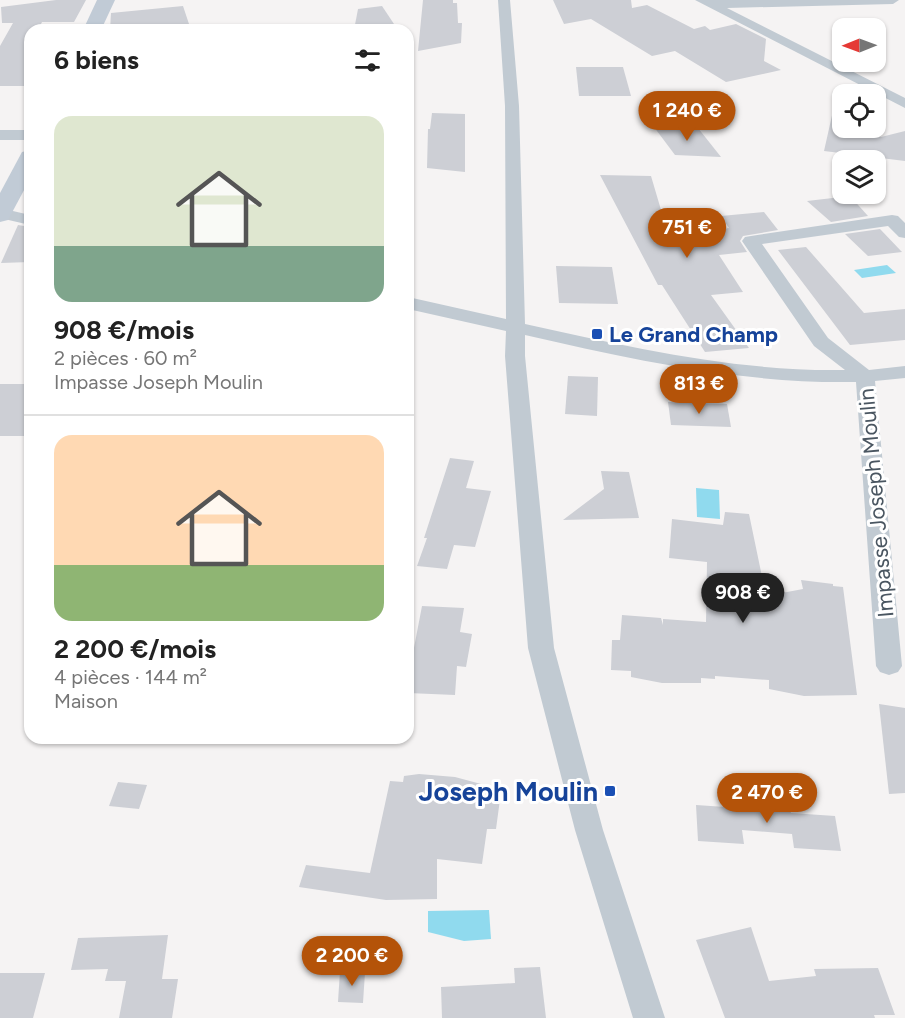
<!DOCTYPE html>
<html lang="fr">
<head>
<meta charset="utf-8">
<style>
  :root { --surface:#fff; --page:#f6f6f6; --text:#222; --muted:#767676; --line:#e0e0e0; --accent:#b45309 }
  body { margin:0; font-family:Figtree,sans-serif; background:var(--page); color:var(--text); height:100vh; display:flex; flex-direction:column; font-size:22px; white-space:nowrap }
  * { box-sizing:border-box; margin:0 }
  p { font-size:20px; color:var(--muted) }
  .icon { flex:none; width:33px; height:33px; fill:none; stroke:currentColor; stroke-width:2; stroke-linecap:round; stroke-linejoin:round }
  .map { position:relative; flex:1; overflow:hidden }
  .side { position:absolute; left:24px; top:24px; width:390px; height:720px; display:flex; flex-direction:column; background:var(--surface); border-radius:18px; box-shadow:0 2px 4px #0004 }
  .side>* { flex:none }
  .needle { width:39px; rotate:269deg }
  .fabs { position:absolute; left:832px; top:18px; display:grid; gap:12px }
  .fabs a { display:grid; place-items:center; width:54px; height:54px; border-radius:12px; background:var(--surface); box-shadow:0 2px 4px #0004; font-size:30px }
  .price { position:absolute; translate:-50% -51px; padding:0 14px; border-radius:21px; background:var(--accent); color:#fff; font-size:20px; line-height:39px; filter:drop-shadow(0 2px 3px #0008) }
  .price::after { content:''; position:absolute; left:50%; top:36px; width:18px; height:14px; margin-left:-9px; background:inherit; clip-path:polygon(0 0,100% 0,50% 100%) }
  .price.on { background:#222; color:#fff }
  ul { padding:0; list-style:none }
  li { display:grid; align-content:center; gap:12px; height:318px; padding:0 30px }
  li+li { border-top:2px solid var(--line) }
  li span { display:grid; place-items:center; height:186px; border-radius:18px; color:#555 }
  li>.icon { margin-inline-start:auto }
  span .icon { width:108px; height:108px; fill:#fffc; stroke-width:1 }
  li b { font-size:26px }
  h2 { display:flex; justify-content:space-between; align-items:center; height:72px; padding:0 30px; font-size:26px }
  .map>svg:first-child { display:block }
  .water { fill:#90daee }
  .building { fill:#cdcfd5 }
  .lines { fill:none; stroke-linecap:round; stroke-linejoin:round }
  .minor { fill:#c1cad2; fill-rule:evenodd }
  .secondary { fill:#c1cbd6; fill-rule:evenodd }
  .transit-dot { fill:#1a4fb4; stroke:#fff; stroke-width:2 }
  .labels { text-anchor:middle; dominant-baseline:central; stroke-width:6; stroke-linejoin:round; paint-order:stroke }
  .transit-label { font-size:22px; font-weight:bold; fill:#164399; stroke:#fff; text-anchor:start }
  .street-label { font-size:22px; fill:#4a5661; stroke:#fff }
  .near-transit-label { font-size:27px; font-weight:bold; fill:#164399; stroke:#fff; text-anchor:end }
</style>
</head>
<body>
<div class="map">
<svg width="905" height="1018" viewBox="0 0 905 1018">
  <rect width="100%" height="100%" fill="#f5f3f3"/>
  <g class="water">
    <path d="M 887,265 L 896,273 L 862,278 L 854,270 Z"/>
    <path d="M 696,488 L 719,490 L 720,519 L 697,517 Z"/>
    <path d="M 489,910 L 491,939 L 464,941 L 428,932 L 428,911 Z"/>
  </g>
  <g class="building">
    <path d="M 56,0 L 86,0 L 74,22 L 42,22 L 38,30 L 30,30 L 30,86 L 0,86 L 0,46 L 13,23 L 2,23 L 1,7 Z"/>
    <path d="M 423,0 L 453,0 L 453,3 L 457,3 L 458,23 L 462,23 L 461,43 L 418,51 Z"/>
    <path d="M 553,0 L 631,0 L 632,8 L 647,5 L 694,29 L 705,26 L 710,30 L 736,24 L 766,39 L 764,61 L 781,70 L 726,82 L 675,51 L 652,56 L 591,19 L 564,24 Z"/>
    <path d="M 183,6 L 191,30 L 110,30 L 111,13 Z"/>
    <path d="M 382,6 L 398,30 L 354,30 L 358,9 Z"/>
    <path d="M 576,67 L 623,67 L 631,96 L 579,96 Z"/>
    <path d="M 833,111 L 843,116 L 843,128 L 864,128 L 881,137 L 905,131 L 905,161 L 824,151 Z"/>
    <path d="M 432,113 L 465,114 L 465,172 L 427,168 L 428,129 L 430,129 Z"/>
    <path d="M 654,127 L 698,128 L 721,157 L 675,155 Z"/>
    <path d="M 600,175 L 651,176 L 669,237 L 729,228 L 721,216 L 764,212 L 778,230 L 743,236 L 740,241 L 747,252 L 719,255 L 743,292 L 711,295 L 749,348 L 705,352 L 662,285 L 658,285 Z"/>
    <path d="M 850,196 L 868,216 L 831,222 L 807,201 Z"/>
    <path d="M 18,225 L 30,227 L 30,262 L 1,263 Z"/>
    <path d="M 880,229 L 902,252 L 868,256 L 845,234 Z"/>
    <path d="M 806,247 L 864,313 L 905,309 L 905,340 L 850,345 L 778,250 Z"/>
    <path d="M 556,266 L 612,267 L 618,304 L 559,303 Z"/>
    <path d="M 568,376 L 598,377 L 597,416 L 565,414 Z"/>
    <rect x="0" y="384" width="30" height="52"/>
    <path d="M 668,402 L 727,404 L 731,427 L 671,425 Z"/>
    <path d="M 450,458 L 474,461 L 466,488 L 491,491 L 475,547 L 454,545 L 447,569 L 417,566 L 427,538 L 424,538 Z"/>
    <path d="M 601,471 L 629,472 L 639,518 L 563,520 L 604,489 Z"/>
    <path d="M 725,512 L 749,514 L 766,596 L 803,589 L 801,580 L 833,584 L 833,586 L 843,587 L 857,695 L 804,696 L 769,689 L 769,680 L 715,676 L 715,679 L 701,678 L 701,683 L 662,683 L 631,677 L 631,671 L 611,670 L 612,640 L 620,640 L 622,615 L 661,618 L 663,625 L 663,619 L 706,622 L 707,562 L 669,558 L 672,519 L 723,525 Z"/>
    <path d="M 422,606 L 464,608 L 460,632 L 472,634 L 466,667 L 457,666 L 455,695 L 408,693 L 408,679 Z"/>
    <path d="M 879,704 L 905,708 L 905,793 L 889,794 Z"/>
    <path d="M 419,774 L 455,777 L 481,784 L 480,790 L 501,792 L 496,829 L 487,829 L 482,864 L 437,859 L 437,899 L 386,900 L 299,887 L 306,865 L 370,873 L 390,781 L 403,782 L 404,776 Z"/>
    <path d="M 118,782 L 147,785 L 139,809 L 109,806 Z"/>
    <path d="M 739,797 L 789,802 L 791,813 L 835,816 L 841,851 L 794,848 L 792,834 L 742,830 L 744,844 L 698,841 L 696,805 L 740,808 Z"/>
    <path d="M 751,927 L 769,981 L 816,976 L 814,969 L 878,968 L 895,1015 L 874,1015 L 875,1018 L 725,1018 L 696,940 Z"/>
    <path d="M 168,935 L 162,979 L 178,979 L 172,1018 L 119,1018 L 126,981 L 105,981 L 108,969 L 71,970 L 78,938 Z"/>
    <path d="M 540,967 L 546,1018 L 442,1018 L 441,987 L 515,983 L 514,968 Z"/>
    <path d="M 340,971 L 365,972 L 363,1003 L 338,1002 Z"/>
    <path d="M 0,973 L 45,973 L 33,1018 L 0,1018 Z"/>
  </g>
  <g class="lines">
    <g class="minor">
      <path d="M 498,0 L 510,0 L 519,106 L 525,324 C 630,347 737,372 845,370 L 814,346 L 742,241 L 745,237 L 751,236 L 892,215 L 898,216 L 905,223 L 905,238 L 899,237 L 888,226 L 762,244 L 828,338 L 869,370 L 905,366 L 905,378 L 875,381 L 902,666 L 898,672 L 889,675 L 880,672 L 876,666 L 856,382 C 742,384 635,360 525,335 L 525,356 L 554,648 L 603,830 L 665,1018 L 633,1018 L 575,830 L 528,648 L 505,356 L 506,331 L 408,309 L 408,297 L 506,319 L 505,106 Z"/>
      <path d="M 695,0 L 899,0 L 893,4 L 727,8 L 905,98 L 905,108 Z"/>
      <rect x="0" y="130" width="30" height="10"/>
      <path d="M 0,208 L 30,215 L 30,225 L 0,218 Z"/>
    </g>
    <g class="secondary">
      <path d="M 97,0 L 115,0 L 101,30 L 83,30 Z"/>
      <path d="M 30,150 L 30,179 L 8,220 L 0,222 L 0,193 L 22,152 Z"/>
    </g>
  </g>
  <g class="transit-dot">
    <rect x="591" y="328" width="12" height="12" rx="3"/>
    <rect x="604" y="785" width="12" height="12" rx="3"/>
  </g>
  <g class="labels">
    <g class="transit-label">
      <text x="609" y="334">Le Grand Champ</text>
    </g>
    <g class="street-label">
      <text transform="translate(876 503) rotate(-95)">Impasse Joseph Moulin</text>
    </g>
    <g class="near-transit-label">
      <text x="598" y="791">Joseph Moulin</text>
    </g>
  </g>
</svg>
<div class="fabs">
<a><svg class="needle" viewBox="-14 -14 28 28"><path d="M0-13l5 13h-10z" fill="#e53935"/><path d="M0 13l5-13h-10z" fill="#767676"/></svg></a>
<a><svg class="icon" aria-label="locate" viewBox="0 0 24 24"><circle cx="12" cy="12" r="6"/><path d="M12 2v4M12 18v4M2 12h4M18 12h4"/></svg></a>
<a><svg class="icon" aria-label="layers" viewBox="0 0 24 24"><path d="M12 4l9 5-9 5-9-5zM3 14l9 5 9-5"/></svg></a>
</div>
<b class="price" style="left:687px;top:142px">1 240 €</b>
<b class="price" style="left:687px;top:259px">751 €</b>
<b class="price" style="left:699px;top:415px">813 €</b>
<b class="price on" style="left:743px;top:624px">908 €</b>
<b class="price" style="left:767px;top:824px">2 470 €</b>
<b class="price" style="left:352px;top:987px">2 200 €</b>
<section class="side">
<h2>6 biens<svg class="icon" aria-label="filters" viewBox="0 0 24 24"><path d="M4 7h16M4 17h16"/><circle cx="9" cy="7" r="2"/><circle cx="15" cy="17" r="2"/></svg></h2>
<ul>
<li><span style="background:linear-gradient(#dfe7d0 70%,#7fa58c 0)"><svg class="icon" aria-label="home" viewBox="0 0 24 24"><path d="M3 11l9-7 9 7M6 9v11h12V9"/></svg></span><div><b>908 €/mois</b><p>2 pièces · 60 m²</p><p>Impasse Joseph Moulin</p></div></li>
<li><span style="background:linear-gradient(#ffd9b3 70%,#8fb573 0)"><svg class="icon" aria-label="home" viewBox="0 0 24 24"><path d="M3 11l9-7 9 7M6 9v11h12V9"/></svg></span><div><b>2 200 €/mois</b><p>4 pièces · 144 m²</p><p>Maison</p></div></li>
</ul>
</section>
</div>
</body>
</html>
